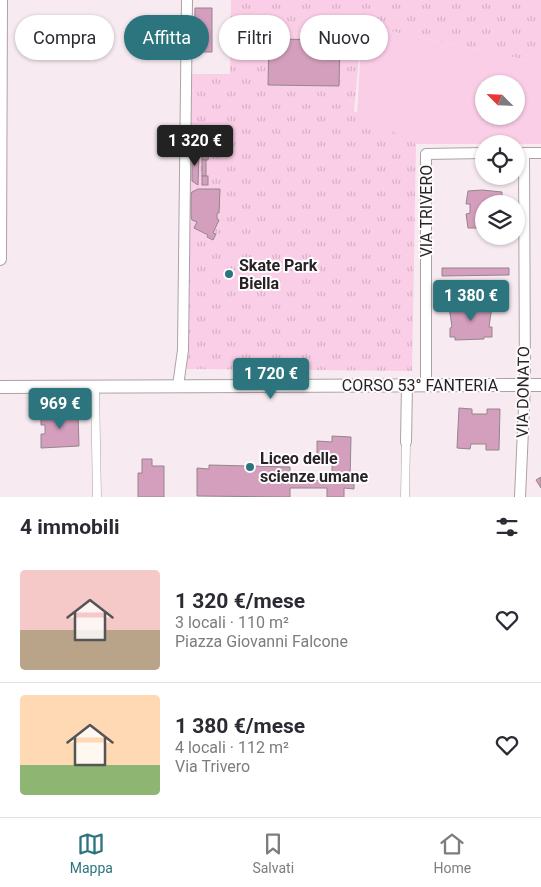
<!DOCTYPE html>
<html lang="it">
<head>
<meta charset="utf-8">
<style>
  :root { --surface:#fff; --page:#f7f7f7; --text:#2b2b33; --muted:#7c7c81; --line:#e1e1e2; --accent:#2d757e }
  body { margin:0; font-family:Roboto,sans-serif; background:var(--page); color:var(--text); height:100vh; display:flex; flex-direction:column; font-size:19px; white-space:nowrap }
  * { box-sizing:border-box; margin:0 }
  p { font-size:16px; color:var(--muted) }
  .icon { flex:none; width:28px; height:28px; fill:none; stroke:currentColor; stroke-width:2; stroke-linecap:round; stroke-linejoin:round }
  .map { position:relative; height:497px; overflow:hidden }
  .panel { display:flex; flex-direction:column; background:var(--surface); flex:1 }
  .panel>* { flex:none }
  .banner { position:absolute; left:15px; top:15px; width:511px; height:45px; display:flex; gap:10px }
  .needle { width:32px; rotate:294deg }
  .buttons { position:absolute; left:475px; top:75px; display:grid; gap:10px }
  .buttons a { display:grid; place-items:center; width:50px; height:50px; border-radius:50%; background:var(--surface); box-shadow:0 1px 4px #0004; font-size:25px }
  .price { position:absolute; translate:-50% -42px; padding:0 11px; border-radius:5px; background:var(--accent); color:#fff; font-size:16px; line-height:32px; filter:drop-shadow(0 1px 2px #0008) }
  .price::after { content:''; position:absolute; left:50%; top:30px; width:15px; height:11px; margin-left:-8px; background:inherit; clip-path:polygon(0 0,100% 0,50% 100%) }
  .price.selected { background:#222; color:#fff }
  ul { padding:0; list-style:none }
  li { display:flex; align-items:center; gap:15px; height:125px; padding:0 20px }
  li+li { border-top:1px solid var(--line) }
  li span { display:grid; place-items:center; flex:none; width:140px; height:100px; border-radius:5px; color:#555 }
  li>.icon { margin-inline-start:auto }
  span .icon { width:60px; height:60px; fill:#fffc; stroke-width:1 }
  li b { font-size:21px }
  h2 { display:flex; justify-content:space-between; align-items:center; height:60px; padding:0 20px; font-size:21px }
  .pill { padding:0 18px; border-radius:22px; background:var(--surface); box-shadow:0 1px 4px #0004; font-size:18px; line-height:45px }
  .pill.selected { background:var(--accent); color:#fff }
  .menu { display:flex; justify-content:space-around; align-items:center; height:70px; border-top:1px solid var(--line); background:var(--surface); font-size:14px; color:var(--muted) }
  .menu a { display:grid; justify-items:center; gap:2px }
  .menu .selected { color:var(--accent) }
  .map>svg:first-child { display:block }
  .grass { fill:#facee6; fill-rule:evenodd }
  .park { fill:url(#park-tufts) }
  .building { fill:#d49fbc; stroke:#92868c }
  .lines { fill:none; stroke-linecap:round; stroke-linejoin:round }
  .pedestrian-casing { stroke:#ada1a7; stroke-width:9 }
  .minor-casing { stroke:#ada1a7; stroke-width:12 }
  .tertiary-casing { stroke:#ada1a7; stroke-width:14 }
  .pedestrian { stroke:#fff; stroke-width:8 }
  .minor { stroke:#fff; stroke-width:10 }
  .tertiary { stroke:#fff; stroke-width:12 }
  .poi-dot { fill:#2d757e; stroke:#fefbfd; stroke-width:2 }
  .labels { text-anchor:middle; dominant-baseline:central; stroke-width:4; stroke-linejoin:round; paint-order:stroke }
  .street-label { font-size:16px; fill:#272225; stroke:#fefbfd }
  .poi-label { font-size:16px; font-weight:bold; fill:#272225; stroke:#fefbfd; text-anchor:start }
</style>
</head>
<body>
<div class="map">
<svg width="541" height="497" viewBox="0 0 541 497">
  <defs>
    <pattern id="park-tufts" width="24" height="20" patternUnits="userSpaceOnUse" patternTransform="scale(1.25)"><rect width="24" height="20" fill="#facee6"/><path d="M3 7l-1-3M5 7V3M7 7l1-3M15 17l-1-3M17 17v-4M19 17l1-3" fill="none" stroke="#d6b1c5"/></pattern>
  </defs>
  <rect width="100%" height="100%" fill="#f7ebf1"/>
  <path class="grass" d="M 362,25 L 541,63 L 541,144 L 416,144 L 357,116 ZM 484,84 L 516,84 L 516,116 L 484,116 Z"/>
  <path class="park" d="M 231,0 L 541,0 L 541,63 L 362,25 L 354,111 L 416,144 L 412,371 L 187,369 L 191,74 L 230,74 Z"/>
  <g class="building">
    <path d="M 195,8 L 212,8 L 212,52 L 194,52 Z"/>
    <path d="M 269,39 L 340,40 L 339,86 L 268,85 Z"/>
    <path d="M 199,151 L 198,185 L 192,181 L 192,154 Z"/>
    <path d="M 202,151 L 209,151 L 208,160 L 202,160 Z"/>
    <rect x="202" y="160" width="4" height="16"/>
    <rect x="202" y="176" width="6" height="9"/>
    <path d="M 198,189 L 220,189 L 219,213 L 217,213 L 217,219 L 219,220 L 213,233 L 216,234 L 213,240 L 207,237 L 208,235 L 194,228 L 197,222 L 192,220 L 191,217 L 191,195 L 192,192 Z"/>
    <path d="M 482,190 L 502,192 L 502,200 L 499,200 L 499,204 L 484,204 L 484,225 L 482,228 L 468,228 L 466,214 L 470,213 L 470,204 L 466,204 L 468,191 Z"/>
    <path d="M 442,268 L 509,268 L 509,275 L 442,276 Z"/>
    <path d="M 494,289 L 494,299 L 445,300 L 445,290 Z"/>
    <path d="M 467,303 L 467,306 L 484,303 L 484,306 L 492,306 L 489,327 L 492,327 L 492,337 L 484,337 L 484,339 L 455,340 L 455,337 L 450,337 L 450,328 L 452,327 L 449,306 Z"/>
    <path d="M 459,408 L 472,409 L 472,414 L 487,414 L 487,409 L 500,409 L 499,450 L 486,450 L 486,444 L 471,444 L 470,449 L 457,448 Z"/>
    <path d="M 41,411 L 78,413 L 79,446 L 41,448 L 41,434 L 45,434 L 45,425 L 41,425 Z"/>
    <path d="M 332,436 L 351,437 L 350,480 L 354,480 L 354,489 L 344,488 L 344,497 L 327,497 L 327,488 L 290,488 L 290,497 L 197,496 L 197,468 L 209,469 L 209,465 L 290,467 L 290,480 L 332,481 L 332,461 L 324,461 L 324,454 L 317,454 L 317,441 L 332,442 Z"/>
    <path d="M 142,459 L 152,459 L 152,466 L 164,466 L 164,497 L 138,497 L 138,473 L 142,473 Z"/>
    <path d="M 541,477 L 541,488 L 536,480 Z"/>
  </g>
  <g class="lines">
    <g class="pedestrian-casing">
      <g id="pedestrian">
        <path d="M 95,387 L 97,497"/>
        <path d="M 405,497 L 406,442"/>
      </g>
    </g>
    <g class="minor-casing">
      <g id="minor">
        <path d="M 426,385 L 426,154 L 484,153"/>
        <path d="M 178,386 L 183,350 L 187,0"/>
        <path d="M 406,442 L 407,385"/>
        <path d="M 520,497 L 525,385 L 524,153 L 541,153"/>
      </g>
    </g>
    <g class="tertiary-casing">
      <g id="tertiary">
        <path d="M 0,259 L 1,0"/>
        <path d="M 0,387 L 541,385"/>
      </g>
    </g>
    <use href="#pedestrian" class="pedestrian"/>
    <use href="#minor" class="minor"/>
    <use href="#tertiary" class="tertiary"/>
  </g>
  <g class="poi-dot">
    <circle cx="229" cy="274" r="5"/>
    <circle cx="250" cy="467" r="5"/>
  </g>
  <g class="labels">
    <g class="street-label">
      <text transform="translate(426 211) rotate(-90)">VIA TRIVERO</text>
      <text x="420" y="385">CORSO 53° FANTERIA</text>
      <text transform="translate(523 392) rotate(-89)">VIA DONATO</text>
    </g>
    <g class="poi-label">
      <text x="239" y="265">Skate Park<tspan x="239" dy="18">Biella</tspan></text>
      <text x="260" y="458">Liceo delle<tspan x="260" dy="18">scienze umane</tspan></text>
    </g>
  </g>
</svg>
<div class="buttons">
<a><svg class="needle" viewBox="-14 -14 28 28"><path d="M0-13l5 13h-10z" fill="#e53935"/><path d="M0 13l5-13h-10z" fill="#7c7c81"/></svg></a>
<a><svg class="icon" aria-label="locate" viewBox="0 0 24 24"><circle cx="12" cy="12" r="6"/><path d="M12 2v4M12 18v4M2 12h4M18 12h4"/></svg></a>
<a><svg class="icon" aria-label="layers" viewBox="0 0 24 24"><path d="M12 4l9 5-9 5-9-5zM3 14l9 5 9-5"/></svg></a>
</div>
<b class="price selected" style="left:195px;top:167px">1 320 €</b>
<b class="price" style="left:471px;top:322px">1 380 €</b>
<b class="price" style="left:271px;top:400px">1 720 €</b>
<b class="price" style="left:60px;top:430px">969 €</b>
<div class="banner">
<a class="pill">Compra</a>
<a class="pill selected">Affitta</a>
<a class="pill">Filtri</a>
<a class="pill">Nuovo</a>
</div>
</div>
<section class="panel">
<h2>4 immobili<svg class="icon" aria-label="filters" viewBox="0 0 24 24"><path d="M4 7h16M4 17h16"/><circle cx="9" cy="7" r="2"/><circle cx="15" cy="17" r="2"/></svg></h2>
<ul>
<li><span style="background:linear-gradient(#f6c9c9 60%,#b9a48a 0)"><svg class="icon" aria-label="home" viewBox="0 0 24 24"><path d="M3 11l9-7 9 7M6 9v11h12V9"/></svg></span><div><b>1 320 €/mese</b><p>3 locali · 110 m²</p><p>Piazza Giovanni Falcone</p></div><svg class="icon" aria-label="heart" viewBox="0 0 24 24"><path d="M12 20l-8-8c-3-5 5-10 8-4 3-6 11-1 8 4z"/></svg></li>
<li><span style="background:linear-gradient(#ffd9b3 70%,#8fb573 0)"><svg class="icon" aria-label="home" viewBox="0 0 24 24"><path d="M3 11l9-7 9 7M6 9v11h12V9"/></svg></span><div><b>1 380 €/mese</b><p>4 locali · 112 m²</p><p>Via Trivero</p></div><svg class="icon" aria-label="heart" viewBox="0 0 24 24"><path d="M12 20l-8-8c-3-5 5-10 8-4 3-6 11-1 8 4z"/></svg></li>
</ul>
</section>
<nav class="menu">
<a class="selected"><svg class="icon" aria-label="map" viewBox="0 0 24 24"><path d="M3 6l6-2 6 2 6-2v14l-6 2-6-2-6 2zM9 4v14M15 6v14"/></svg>Mappa</a>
<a><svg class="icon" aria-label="saved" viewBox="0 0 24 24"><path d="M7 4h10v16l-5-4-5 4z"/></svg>Salvati</a>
<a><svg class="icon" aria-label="home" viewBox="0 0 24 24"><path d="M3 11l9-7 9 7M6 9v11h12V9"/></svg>Home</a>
</nav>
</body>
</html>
